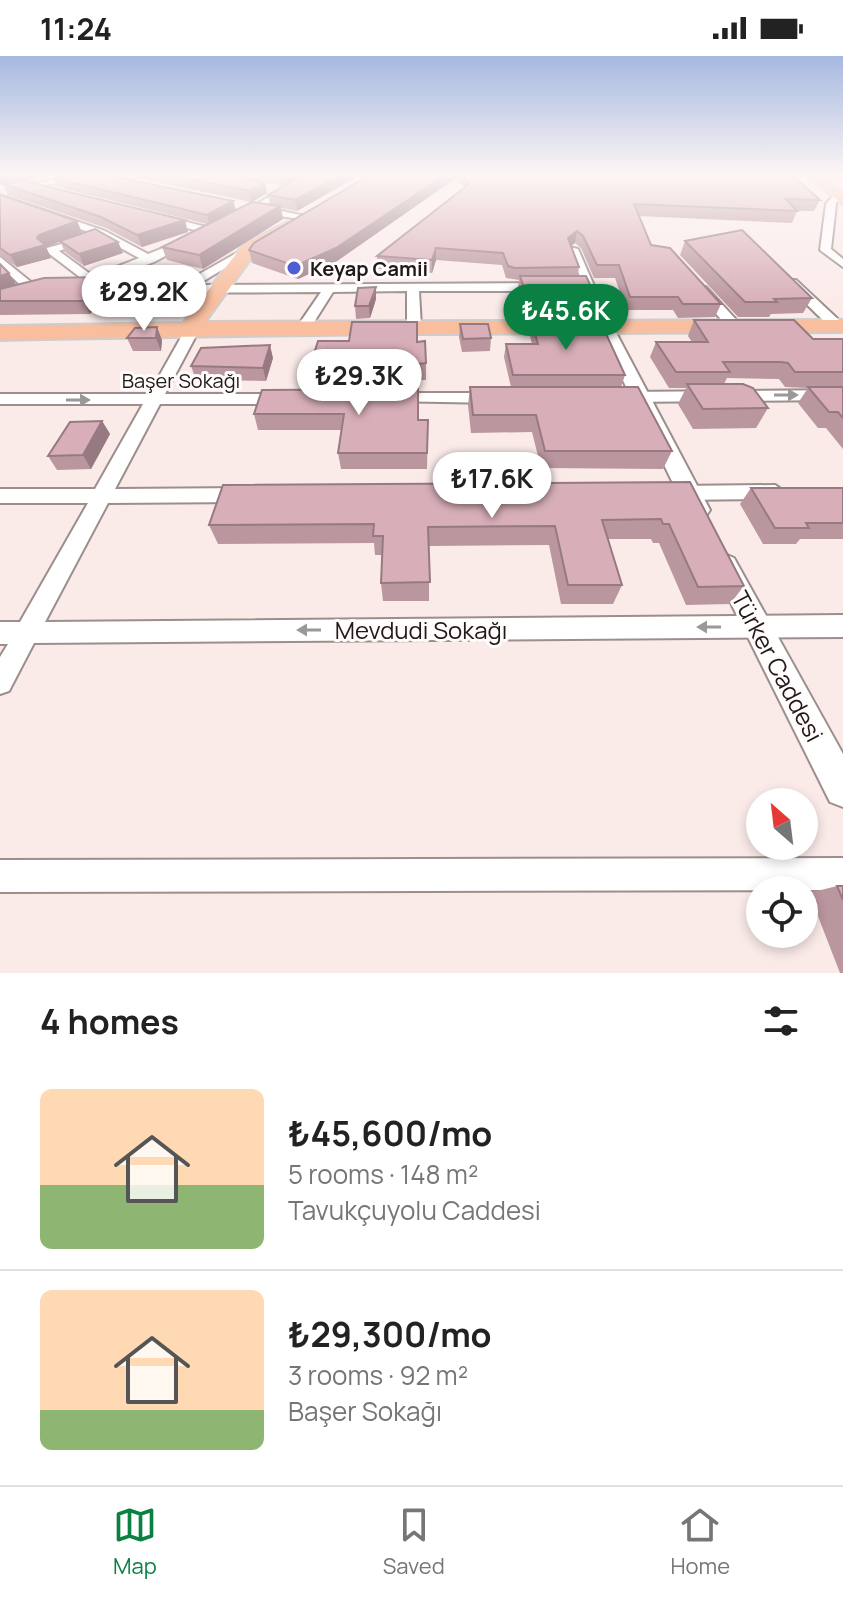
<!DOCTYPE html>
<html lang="en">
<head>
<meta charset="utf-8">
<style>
  :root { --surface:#fff; --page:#f2f2f2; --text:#222; --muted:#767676; --line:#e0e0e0; --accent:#0b8043 }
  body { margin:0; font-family:Manrope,sans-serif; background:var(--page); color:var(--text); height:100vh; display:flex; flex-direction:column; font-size:30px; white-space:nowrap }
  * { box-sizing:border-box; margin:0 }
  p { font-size:26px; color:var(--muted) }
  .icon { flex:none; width:44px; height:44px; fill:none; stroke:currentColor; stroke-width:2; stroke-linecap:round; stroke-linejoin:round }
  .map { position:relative; height:917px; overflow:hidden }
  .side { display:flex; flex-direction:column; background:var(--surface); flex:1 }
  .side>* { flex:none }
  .needle { width:52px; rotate:332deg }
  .buttons { position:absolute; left:746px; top:732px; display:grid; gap:16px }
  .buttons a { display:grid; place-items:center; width:72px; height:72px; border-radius:50%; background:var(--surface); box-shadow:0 4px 12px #0003; font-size:40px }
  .price { position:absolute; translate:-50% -68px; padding:0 18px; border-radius:28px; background:#fff; color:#222; font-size:26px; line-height:52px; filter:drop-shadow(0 2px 4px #0008) }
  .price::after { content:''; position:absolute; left:50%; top:48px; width:24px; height:18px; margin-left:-12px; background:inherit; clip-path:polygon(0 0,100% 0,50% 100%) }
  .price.on { background:var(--accent); color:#fff }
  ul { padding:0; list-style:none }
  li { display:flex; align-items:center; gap:24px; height:200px; padding:0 40px }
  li+li { border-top:2px solid var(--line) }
  li span { display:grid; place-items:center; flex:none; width:224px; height:160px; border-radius:12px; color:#555 }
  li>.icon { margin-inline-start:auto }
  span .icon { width:96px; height:96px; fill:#fffc; stroke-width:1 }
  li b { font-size:34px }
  h2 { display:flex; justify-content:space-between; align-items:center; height:96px; padding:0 40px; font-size:34px }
  .status { display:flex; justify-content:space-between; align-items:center; height:56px; padding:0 40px; background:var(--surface); direction:ltr }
  .status svg { height:22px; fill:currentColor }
  .tabs { display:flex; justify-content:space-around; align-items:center; height:112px; border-top:2px solid var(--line); background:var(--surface); font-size:22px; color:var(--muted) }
  .tabs a { display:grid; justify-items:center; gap:4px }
  .tabs .on { color:var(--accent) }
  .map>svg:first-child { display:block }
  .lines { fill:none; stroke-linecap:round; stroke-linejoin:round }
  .minor-casing { stroke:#9b8e8c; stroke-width:4 }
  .tertiary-casing { stroke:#9b8e8c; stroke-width:4 }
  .primary-casing { stroke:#cecdcc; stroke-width:4 }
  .minor { fill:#fff; fill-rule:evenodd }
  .tertiary { fill:#fff; fill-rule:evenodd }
  .primary { fill:#f8be9e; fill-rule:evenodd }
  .wall { fill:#ba969e; fill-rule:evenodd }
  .shaded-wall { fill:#977a81 }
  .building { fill:#d8afb8; stroke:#977a81; stroke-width:2 }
  .oneway { fill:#9a9898 }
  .poi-dot { fill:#4e5dd3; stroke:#fffcfb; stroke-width:3 }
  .labels { text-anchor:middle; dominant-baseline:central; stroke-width:6; stroke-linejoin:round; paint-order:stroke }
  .far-poi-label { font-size:20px; font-weight:bold; fill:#1f1a19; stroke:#fffcfb; text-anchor:start }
  .far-street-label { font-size:20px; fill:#1f1a19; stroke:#fffcfb }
  .street-label { font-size:24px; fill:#1f1a19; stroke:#fffcfb }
</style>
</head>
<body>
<div class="status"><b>11:24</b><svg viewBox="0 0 49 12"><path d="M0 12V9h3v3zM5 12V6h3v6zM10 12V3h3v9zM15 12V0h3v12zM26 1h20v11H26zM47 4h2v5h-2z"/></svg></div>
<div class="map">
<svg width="843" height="917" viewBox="0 0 843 917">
  <rect width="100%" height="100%" fill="#faebe9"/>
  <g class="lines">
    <g class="minor-casing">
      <g id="minor">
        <path d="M 81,119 L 103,119 L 12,135 L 8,132 Z"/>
        <path d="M 307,119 L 317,119 L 263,151 L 305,160 L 305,164 L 255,156 L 241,163 L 236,160 Z"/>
        <path d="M 836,136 L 840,139 L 836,148 L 831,193 L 843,203 L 843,211 L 820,194 L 826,148 Z"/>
        <path d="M 0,139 L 105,175 L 148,198 L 183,184 L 192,186 L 154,206 L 111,222 L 180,229 L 249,190 L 253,191 L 253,195 L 197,229 L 545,227 L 551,231 L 545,235 L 419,235 L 421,271 L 414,275 L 407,271 L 407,235 L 333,236 L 309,274 L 304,275 L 297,271 L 321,236 C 248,236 175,240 102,227 C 94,226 86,229 78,228 L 76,225 L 81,222 L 47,196 L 47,192 L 90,180 L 90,184 L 59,195 L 93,220 L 139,202 L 97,179 L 0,145 Z"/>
        <path d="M 162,160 L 215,173 L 216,175 L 211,178 L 159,165 Z"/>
        <path d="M 569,191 L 578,193 L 612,271 L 610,274 L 598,271 Z"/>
        <path d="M 0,201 L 36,230 L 36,236 L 28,236 L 0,210 Z"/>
        <path d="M 788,224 L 796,224 L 842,267 L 842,273 L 832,273 L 788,230 Z"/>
        <path d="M 698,231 L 706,231 L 741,269 L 741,275 L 731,275 L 698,237 Z"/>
        <path d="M 191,272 L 198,276 L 165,338 L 284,338 L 292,343 L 284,348 L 160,348 L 115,433 L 247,432 L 257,439 L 247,446 L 108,447 L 45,566 L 843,559 L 843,581 L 34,587 L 9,635 L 0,638 L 0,601 L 8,588 L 0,588 L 0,566 L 20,566 L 88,447 L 0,447 L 0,433 L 95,433 L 143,348 L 0,348 L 0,338 L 149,338 L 184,276 Z"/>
        <path d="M 843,334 L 843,344 L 624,346 L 616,341 L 624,336 Z"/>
        <path d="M 392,337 L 496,337 L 504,342 L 496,347 L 386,345 L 386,339 Z"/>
        <path d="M 775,429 L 785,436 L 775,443 L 675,444 L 665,437 L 675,430 Z"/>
        <path d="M 843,802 L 843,834 L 0,836 L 0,804 Z"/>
      </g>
    </g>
    <g class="tertiary-casing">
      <g id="tertiary">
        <path d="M 605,266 L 613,271 L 710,454 L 706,460 L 690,460 L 686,454 L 597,271 Z"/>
        <path d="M 725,498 L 734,502 L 843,698 L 843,751 L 830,746 L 712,509 L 716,502 Z"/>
      </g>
    </g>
    <g class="primary-casing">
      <g id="primary">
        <path d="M 805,119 L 820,119 L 843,137 L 843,148 Z"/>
        <path d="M 287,166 L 295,171 L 293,174 L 255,197 L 205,266 L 843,264 L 843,276 C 561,277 280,278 0,284 L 0,270 L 183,267 L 243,189 Z"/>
      </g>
    </g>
    <use href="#minor" class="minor"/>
    <use href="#tertiary" class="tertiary"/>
    <use href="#primary" class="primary"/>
  </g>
  <g class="wall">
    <path d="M 0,119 L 60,119 L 25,125 L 188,176 L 142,191 L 106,172 L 8,139 L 3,128 L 0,129 Z"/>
    <path d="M 123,119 L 360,119 L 297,155 L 281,152 L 283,163 L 203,213 L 167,204 L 162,191 L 207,168 L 57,131 L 54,122 L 233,145 L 235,154 L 251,146 ZM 261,126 L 281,129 L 291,126 L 268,139 L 270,149 L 252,146 L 267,137 L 265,127 Z"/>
    <path d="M 370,119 L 792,119 L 820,144 L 814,155 L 797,155 L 792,167 L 639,160 L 651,189 L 721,248 L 715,261 L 678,262 L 673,254 L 626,254 L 615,222 L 594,222 L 581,192 L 575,187 L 571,190 L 579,211 L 578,220 L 594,243 L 590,262 L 525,262 L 517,238 L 519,224 L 506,222 L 502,209 L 436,204 L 432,217 L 377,213 L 377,200 L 464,132 L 456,122 L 337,205 L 298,223 L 252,207 L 249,194 Z"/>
    <path d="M 0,139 L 77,165 L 82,177 L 118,186 L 123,197 L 84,210 L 65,196 L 60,185 L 46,191 L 51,202 L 17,211 L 0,200 Z"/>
    <path d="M 685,185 L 812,242 L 803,257 L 771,258 L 769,261 L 738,261 L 680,199 Z"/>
    <path d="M 0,208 L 16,229 L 111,234 L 90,258 L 0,259 Z"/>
    <path d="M 376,231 L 376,243 L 370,262 L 356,263 L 355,250 Z"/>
    <path d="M 694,264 L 813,283 L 843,283 L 843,393 L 826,372 L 818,372 L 798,347 L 808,332 L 785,331 L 779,323 L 727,322 L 724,328 L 768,352 L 756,372 L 693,373 L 678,348 L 686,332 L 669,332 L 650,301 L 656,286 L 692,286 L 688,280 Z"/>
    <path d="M 460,268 L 491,282 L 490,295 L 462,296 L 459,281 Z"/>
    <path d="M 532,268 L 625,319 L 621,331 L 672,395 L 663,413 L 541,412 L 532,376 L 471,377 L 468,349 L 470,331 L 511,331 L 504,301 L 506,288 L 532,288 L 530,280 Z"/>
    <path d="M 135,272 L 162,284 L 161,295 L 133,295 L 127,282 Z"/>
    <path d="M 417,286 L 426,307 L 426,324 L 418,324 L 418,333 L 311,333 L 308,317 Z"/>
    <path d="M 273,302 L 266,325 L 196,324 L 191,310 Z"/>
    <path d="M 262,334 L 418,364 L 428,364 L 427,413 L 341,413 L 338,397 L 341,374 L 258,374 L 254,358 Z"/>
    <path d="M 102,365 L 110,378 L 91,413 L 57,414 L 48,400 Z"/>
    <path d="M 690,426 L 744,530 L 730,548 L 686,549 L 659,487 L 653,487 L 651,483 L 608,483 L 622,529 L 613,548 L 561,548 L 549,489 L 429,490 L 429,545 L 383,545 L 381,527 L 382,499 L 375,499 L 374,487 L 218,488 L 209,469 Z"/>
    <path d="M 751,432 L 843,432 L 843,483 L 800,483 L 796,488 L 763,488 L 740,448 Z"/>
    <path d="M 837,830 L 843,830 L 843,917 L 840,917 L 809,837 Z"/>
  </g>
  <g class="shaded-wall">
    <path d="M 0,119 L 60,119 L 0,129 Z"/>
    <path d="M 279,119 L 312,119 L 281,129 Z"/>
    <path d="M 341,119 L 360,119 L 297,155 L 295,144 Z"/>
    <path d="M 445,119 L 456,119 L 456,122 L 337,205 L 298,223 L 295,210 Z"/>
    <path d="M 265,127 L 267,137 L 252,146 L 249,135 Z"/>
    <path d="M 233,145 L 236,154 L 210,169 L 207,159 Z"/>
    <path d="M 280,150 L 283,163 L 203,213 L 199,199 Z"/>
    <path d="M 185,164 L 188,176 L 142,191 L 137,179 Z"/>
    <path d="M 77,165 L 82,177 L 46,191 L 51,202 L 17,211 L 10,199 L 37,182 L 39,179 Z"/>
    <path d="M 577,175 L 575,187 L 565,194 L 568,182 Z"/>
    <path d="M 118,186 L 123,197 L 84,210 L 79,198 Z"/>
    <path d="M 436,192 L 436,204 L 432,217 L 432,204 Z"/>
    <path d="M 9,217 L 17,230 L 0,236 L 0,220 Z"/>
    <path d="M 105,221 L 111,234 L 90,258 L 83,245 Z"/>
    <path d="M 376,231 L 376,243 L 370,262 L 369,250 Z"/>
    <path d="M 157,271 L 162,284 L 161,295 L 156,282 Z"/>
    <path d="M 270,289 L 273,302 L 266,325 L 263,312 Z"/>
    <path d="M 102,365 L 110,378 L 91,413 L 83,399 Z"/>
  </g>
  <g class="building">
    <path d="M 75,119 L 106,119 L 233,145 L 207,159 L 54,122 Z"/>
    <path d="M 171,119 L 235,119 L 265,127 L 249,135 Z"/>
    <path d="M 303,119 L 341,119 L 295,144 L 268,139 Z"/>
    <path d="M 370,119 L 445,119 L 336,192 L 295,210 L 249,194 L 254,187 Z"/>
    <path d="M 462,119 L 792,119 L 820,144 L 786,143 L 797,155 L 634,148 L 651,189 L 670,192 L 721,248 L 683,248 L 678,241 L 630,241 L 619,209 L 597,209 L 583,180 L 577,175 L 568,182 L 579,211 L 515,212 L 508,210 L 503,197 L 436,192 L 432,204 L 377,200 L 469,128 Z"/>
    <path d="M 24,125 L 185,164 L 137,179 L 101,161 L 3,128 Z"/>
    <path d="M 0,139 L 77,165 L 39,179 L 37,182 L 45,189 L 10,199 L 0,192 Z"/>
    <path d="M 252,146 L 280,150 L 199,199 L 162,191 Z"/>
    <path d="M 95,173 L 118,186 L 79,198 L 60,185 Z"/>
    <path d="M 742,174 L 812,242 L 774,243 L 777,246 L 745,246 L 685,185 Z"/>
    <path d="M 0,208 L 9,217 L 0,220 Z"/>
    <path d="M 520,220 L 586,220 L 595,239 L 594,243 L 528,243 Z"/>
    <path d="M 105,221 L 83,245 L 0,245 L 0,233 L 44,222 Z"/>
    <path d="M 376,231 L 369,250 L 355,250 L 358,232 Z"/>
    <path d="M 694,264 L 794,264 L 813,283 L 843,283 L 843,316 L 795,316 L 788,307 L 780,306 L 723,306 L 730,316 L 676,316 L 656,286 L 708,286 Z"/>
    <path d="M 352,266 L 417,266 L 417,286 L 425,285 L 426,307 L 418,308 L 418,317 L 308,317 L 318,285 L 349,285 Z"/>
    <path d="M 601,267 L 625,319 L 513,319 L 506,288 L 538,288 L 532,268 Z"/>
    <path d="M 460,268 L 488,268 L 491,282 L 463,283 Z"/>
    <path d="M 157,271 L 156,282 L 127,282 L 135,272 Z"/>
    <path d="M 270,289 L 263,312 L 191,310 L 201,292 Z"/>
    <path d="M 687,328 L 743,328 L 753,332 L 768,352 L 703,353 Z"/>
    <path d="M 470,331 L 638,331 L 672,395 L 545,395 L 536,359 L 473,359 Z"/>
    <path d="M 808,331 L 843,331 L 843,362 L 838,356 L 829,356 Z"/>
    <path d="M 418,333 L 418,364 L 428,364 L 427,397 L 338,397 L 344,358 L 254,358 L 262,334 Z"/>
    <path d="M 102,365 L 83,399 L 48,400 L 70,366 Z"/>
    <path d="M 690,426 L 744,530 L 698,531 L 669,468 L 663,468 L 661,463 L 602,464 L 622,529 L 568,529 L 555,470 L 428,471 L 430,526 L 381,527 L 383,480 L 373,480 L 374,468 L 209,469 L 223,429 Z"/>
    <path d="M 751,432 L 843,432 L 843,467 L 806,467 L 809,472 L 775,472 Z"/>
    <path d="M 837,830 L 843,830 L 843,844 Z"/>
  </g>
  <defs><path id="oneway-solid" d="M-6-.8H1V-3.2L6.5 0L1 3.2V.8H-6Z" transform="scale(2)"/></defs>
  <g class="oneway">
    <use href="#oneway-solid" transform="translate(786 339)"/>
    <use href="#oneway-solid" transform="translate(78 344)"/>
    <use href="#oneway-solid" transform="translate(709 571) rotate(180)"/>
    <use href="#oneway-solid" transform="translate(309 574) rotate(180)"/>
  </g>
  <linearGradient id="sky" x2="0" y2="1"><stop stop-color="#a6b8e0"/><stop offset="0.48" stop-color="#fdf6f5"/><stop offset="1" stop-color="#fdf6f5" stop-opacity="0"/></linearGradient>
  <rect width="843" height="248" fill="url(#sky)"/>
  <circle class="poi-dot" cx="294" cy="212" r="8"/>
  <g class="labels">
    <g class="far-poi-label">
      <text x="310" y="212">Keyap Camii</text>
    </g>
    <g class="far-street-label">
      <text x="181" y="324">Başer Sokağı</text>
    </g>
    <g class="street-label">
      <text x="421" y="573">Mevdudi Sokağı</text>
      <text transform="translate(778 610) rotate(62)">Türker Caddesi</text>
    </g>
  </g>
</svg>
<div class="buttons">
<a><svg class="needle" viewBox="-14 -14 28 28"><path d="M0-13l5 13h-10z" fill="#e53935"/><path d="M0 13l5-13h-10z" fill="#767676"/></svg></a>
<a><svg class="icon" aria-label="locate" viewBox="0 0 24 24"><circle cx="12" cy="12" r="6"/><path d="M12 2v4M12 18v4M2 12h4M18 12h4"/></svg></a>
</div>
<b class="price" style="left:144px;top:277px">₺29.2K</b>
<b class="price on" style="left:566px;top:296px">₺45.6K</b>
<b class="price" style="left:359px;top:361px">₺29.3K</b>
<b class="price" style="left:492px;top:464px">₺17.6K</b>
</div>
<section class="side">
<h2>4 homes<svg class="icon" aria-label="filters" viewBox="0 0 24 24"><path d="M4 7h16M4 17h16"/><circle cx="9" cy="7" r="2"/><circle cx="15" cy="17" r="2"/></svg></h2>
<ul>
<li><span style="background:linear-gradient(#ffd9b3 60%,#8fb573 0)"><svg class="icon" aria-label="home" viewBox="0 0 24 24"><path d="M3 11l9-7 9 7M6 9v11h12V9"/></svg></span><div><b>₺45,600/mo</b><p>5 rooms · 148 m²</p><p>Tavukçuyolu Caddesi</p></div></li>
<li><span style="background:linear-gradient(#ffd9b3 75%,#8fb573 0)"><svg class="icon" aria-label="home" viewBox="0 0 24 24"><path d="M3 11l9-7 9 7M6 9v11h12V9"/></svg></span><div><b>₺29,300/mo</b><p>3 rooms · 92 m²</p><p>Başer Sokağı</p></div></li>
</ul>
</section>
<nav class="tabs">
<a class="on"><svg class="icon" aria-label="map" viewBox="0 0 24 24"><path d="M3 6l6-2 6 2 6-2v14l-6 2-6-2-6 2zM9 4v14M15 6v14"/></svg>Map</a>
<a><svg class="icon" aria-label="saved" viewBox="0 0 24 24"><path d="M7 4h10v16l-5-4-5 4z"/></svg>Saved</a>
<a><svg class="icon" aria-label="home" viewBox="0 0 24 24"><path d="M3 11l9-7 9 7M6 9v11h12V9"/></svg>Home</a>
</nav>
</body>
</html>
